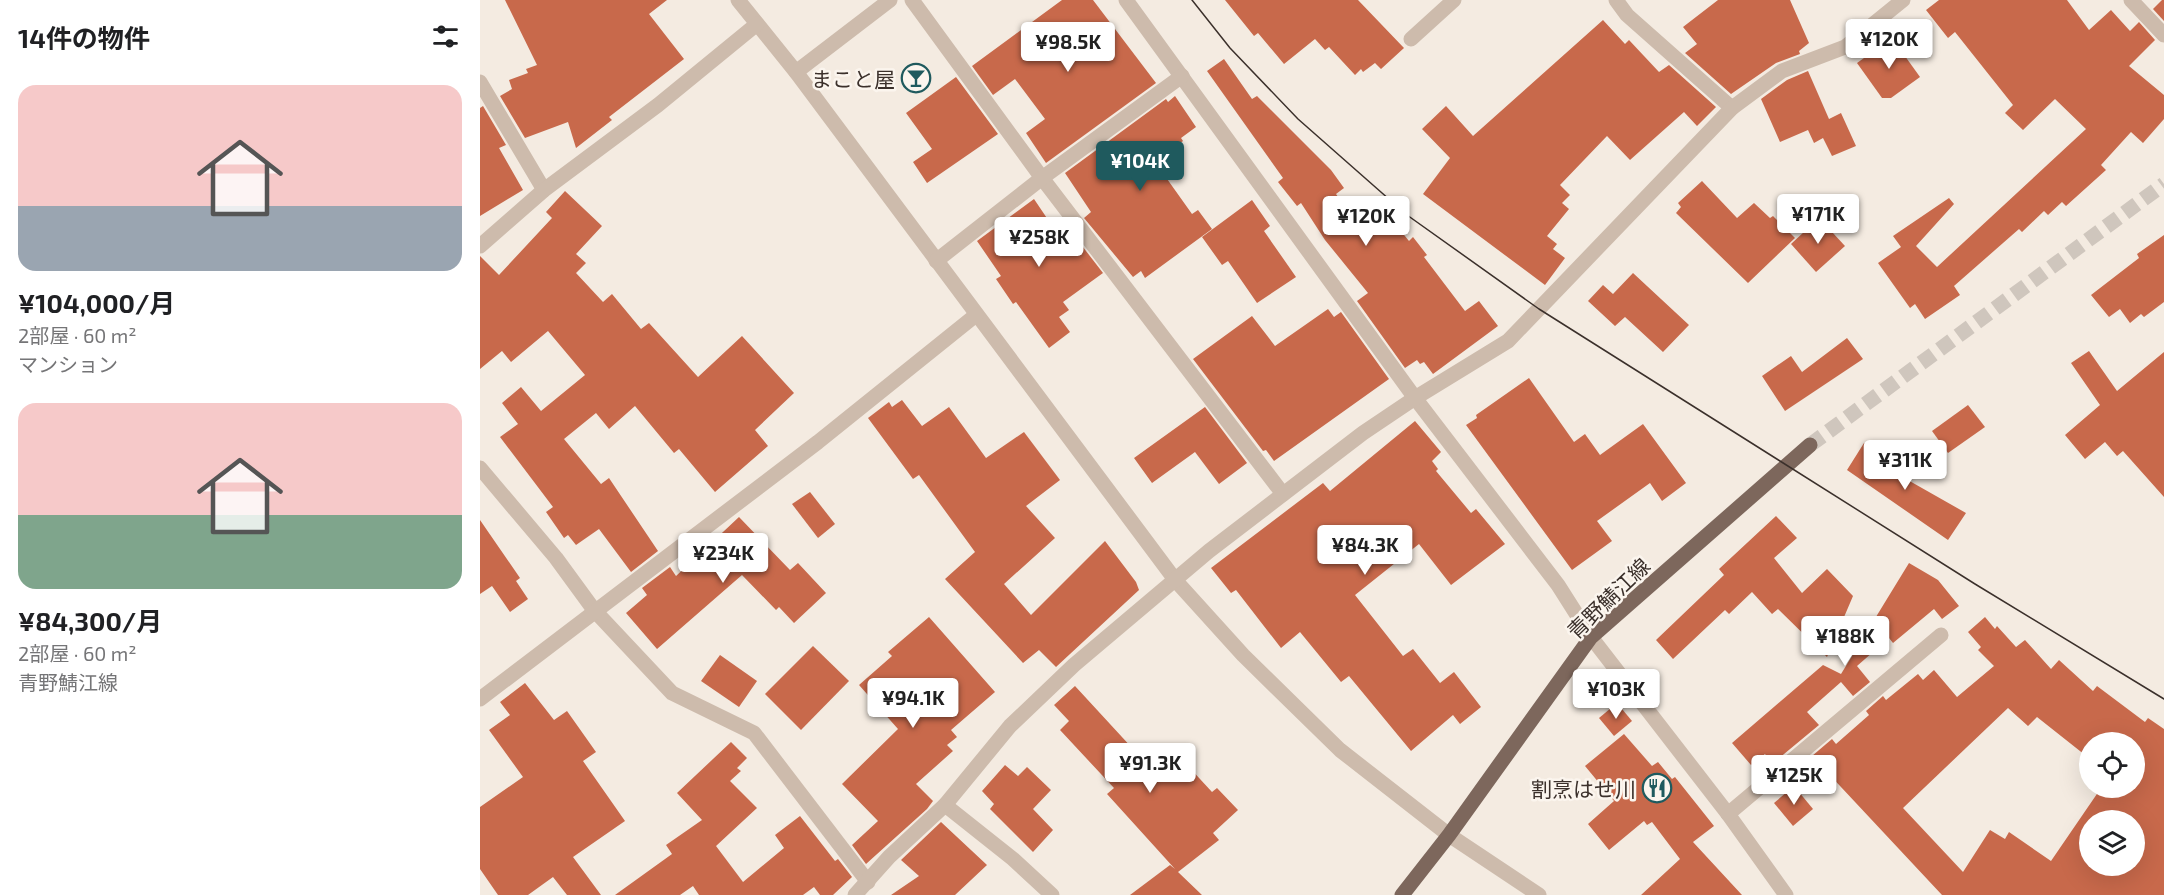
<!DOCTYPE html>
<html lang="ja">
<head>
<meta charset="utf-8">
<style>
  :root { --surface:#fff; --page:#f6f6f6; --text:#202124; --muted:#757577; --accent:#1f5a5e }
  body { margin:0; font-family:"Exo 2","Noto Sans JP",sans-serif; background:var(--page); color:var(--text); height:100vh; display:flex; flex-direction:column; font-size:22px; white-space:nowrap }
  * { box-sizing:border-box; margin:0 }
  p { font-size:20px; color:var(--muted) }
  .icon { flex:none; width:33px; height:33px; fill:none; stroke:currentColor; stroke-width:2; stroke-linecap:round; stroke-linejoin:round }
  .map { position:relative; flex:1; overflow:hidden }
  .sheet { display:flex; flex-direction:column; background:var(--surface); width:480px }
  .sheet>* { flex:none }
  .fabs { position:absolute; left:1599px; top:732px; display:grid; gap:12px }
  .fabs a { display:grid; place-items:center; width:66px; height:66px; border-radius:50%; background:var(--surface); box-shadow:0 6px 24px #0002; font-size:30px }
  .price { position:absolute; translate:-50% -51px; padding:0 14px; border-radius:6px; background:#fff; color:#222; font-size:20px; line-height:39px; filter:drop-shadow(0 2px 3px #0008) }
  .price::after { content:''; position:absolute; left:50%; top:36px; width:18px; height:14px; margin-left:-9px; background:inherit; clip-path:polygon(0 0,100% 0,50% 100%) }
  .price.active { background:var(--accent); color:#fff }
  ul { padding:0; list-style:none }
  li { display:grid; align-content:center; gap:12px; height:318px; padding:0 18px }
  li span { display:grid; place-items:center; height:186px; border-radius:18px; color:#555 }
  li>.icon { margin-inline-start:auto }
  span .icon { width:108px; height:108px; fill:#fffc; stroke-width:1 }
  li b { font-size:26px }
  h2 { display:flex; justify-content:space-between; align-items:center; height:72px; padding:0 18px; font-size:26px }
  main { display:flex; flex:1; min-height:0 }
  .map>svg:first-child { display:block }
  .building { fill:#c8694b; fill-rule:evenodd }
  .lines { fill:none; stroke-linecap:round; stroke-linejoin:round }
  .major-tunnel { stroke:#cfc6bd; stroke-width:15; stroke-dasharray:15 8; stroke-linecap:butt }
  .minor { stroke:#cdbbac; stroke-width:15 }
  .major { stroke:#7d675c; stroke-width:15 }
  .tram { stroke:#3b302b; stroke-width:1.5 }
  .labels { text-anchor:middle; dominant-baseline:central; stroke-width:5; stroke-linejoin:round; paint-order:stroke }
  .poi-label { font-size:21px; fill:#3b302b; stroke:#fbf5ee; text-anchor:end }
  .street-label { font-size:21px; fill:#3b302b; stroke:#fbf5ee }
</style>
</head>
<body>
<main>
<section class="sheet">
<h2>14件の物件<svg class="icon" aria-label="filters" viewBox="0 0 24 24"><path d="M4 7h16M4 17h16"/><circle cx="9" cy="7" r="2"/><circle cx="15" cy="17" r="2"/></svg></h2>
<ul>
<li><span style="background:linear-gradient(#f6c9c9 65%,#9aa5b1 0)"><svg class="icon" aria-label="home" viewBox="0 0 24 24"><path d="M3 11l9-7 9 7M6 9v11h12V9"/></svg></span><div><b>¥104,000/月</b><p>2部屋 · 60 m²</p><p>マンション</p></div></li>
<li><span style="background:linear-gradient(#f6c9c9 60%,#7fa58c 0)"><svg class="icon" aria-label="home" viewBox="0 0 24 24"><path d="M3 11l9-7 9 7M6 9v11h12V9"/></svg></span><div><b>¥84,300/月</b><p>2部屋 · 60 m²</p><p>青野鯖江線</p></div></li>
</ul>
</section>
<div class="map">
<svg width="1684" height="895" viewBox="0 0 1684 895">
  <rect width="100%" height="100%" fill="#f4ebe1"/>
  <g class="building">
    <path d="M 25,0 L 187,0 L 169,14 L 204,59 L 129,117 L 132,120 L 96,148 L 88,122 L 45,138 L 20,96 L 32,89 L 29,80 L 48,73 L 46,69 L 57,65 Z"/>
    <path d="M 582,0 L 613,0 L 676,83 L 566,163 L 546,133 L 565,119 L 535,79 L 513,95 L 492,66 Z"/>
    <path d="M 745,0 L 878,0 L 924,48 L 901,69 L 895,63 L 883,72 L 881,69 L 875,75 L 849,47 L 845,50 L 835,39 L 804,64 L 778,33 L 774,36 Z"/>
    <path d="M 1238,0 L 1310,0 L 1329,43 L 1319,51 L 1320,54 L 1296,63 L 1251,94 L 1205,53 L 1217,44 L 1203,27 Z"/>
    <path d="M 1459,0 L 1587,0 L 1609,30 L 1631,10 L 1650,31 L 1659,22 L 1675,40 L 1649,66 L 1684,95 L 1684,119 L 1663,143 L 1651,132 L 1621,165 L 1626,170 L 1586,206 L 1582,202 L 1568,215 L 1564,211 L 1542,232 L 1539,229 L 1474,286 L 1480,295 L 1445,319 L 1435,304 L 1430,308 L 1398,263 L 1421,247 L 1413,236 L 1469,198 L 1474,204 L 1436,246 L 1457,267 L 1606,129 L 1575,99 L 1543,130 L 1525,113 L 1533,105 L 1475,32 L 1468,38 L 1446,10 Z"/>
    <path d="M 1682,0 L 1684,0 L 1684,21 L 1673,9 Z"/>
    <path d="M 1123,20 L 1145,44 L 1149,40 L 1179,72 L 1189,65 L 1236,107 L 1217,126 L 1204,112 L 1150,160 L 1127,136 L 1080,185 L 1090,195 L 1082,203 L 1089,209 L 1067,236 L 1077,244 L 1073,249 L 1085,258 L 1065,285 L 943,194 L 970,158 L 942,129 L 966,106 L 993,136 Z"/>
    <path d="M 1412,38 L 1440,77 L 1411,98 L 1402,98 L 1377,63 Z"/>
    <path d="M 744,59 L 772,99 L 777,96 L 851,170 L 864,188 L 856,194 L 885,235 L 904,218 L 907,221 L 911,219 L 929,241 L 933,237 L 947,255 L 944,257 L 985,311 L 999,301 L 1018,326 L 953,374 L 944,362 L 940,364 L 937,360 L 925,368 L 877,301 L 888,293 L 845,240 L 821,203 L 817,206 L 798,182 L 803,178 L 727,71 Z"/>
    <path d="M 1328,71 L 1349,119 L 1361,113 L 1376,146 L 1352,156 L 1343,138 L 1334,143 L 1328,130 L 1300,142 L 1281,99 L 1307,80 Z"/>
    <path d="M 476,77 L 518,134 L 447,183 L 433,162 L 452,149 L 426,113 Z"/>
    <path d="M 695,96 L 716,127 L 701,138 L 703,141 L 675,162 L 712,214 L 718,210 L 732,229 L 665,278 L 661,271 L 653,277 L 604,218 L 611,212 L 585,173 L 686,99 L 688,102 Z"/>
    <path d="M 3,106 L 26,145 L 19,148 L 43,190 L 0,216 L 0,108 Z"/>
    <path d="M 1222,181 L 1257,218 L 1274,203 L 1290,218 L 1293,216 L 1315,238 L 1268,283 L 1196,213 L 1201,207 L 1198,203 Z"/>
    <path d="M 85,191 L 122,226 L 96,254 L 106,263 L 96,273 L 123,302 L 132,294 L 161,329 L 169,323 L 218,377 L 262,336 L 314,393 L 275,430 L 288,446 L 235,492 L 199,449 L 194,453 L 155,406 L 129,429 L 116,413 L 84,439 L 121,484 L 129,478 L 178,551 L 151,572 L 119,529 L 96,545 L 88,535 L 84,538 L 66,512 L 73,507 L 20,437 L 38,424 L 22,403 L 41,387 L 61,411 L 105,375 L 68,331 L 31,362 L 22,351 L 0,369 L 0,256 L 19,275 L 72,218 L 66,212 Z"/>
    <path d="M 554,199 L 579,236 L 589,229 L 623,273 L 583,302 L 589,310 L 579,317 L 590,332 L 569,348 L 536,302 L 533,304 L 516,279 L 521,276 L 497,241 Z"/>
    <path d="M 772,200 L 790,226 L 784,231 L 816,277 L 777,303 L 748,261 L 742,265 L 722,237 Z"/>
    <path d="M 1339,218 L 1365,246 L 1336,272 L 1311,244 Z"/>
    <path d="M 1684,235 L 1684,302 L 1664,317 L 1661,314 L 1650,323 L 1640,309 L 1629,317 L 1611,295 L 1659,258 L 1657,254 Z"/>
    <path d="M 1153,273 L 1209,325 L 1183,352 L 1145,317 L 1135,326 L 1108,301 L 1123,285 L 1133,294 Z"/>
    <path d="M 848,309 L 854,317 L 861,312 L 909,379 L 794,461 L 786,450 L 783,451 L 713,359 L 772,316 L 795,346 Z"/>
    <path d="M 1367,338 L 1383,359 L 1305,411 L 1282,376 L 1311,356 L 1322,372 Z"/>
    <path d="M 1609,351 L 1637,391 L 1684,352 L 1684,497 L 1643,451 L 1637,456 L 1625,442 L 1605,459 L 1585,435 L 1620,405 L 1591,363 Z"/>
    <path d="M 1049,378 L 1094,442 L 1105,434 L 1120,455 L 1163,424 L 1206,483 L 1182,501 L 1170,483 L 1117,521 L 1132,541 L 1092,570 L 986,425 L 997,418 L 996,415 Z"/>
    <path d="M 422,400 L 442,426 L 469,407 L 506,458 L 544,432 L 580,480 L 546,506 L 575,538 L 524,584 L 551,615 L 625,541 L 656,582 L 659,590 L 576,667 L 559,650 L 543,663 L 465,579 L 495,552 L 439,475 L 433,479 L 388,418 L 409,402 L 412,407 Z"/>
    <path d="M 1488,405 L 1505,427 L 1468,453 L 1452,431 Z"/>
    <path d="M 725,407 L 767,463 L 739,484 L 715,452 L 672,483 L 654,458 Z"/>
    <path d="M 935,421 L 961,452 L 952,461 L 958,469 L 956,471 L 991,513 L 996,509 L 1025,544 L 971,585 L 939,544 L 875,595 L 923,656 L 933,649 L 960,683 L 974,672 L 1001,707 L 980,724 L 973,715 L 931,751 L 869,676 L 861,682 L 820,632 L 801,648 L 756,590 L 751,593 L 731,568 L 843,483 L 850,491 Z"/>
    <path d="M 1384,443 L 1424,467 L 1419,475 L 1486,513 L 1468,540 L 1367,470 Z"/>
    <path d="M 330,492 L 355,524 L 338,538 L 312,504 Z"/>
    <path d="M 1296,516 L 1317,538 L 1294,558 L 1322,593 L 1347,569 L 1373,596 L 1347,657 L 1298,609 L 1292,614 L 1272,592 L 1249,614 L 1245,610 L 1193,659 L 1176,640 L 1244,575 L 1239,569 Z"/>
    <path d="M 259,517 L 310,570 L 318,563 L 346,593 L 314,623 L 299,607 L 296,610 L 262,575 L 177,649 L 146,613 L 167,595 L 162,588 L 190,567 L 196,576 Z"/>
    <path d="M 0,520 L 40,578 L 36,581 L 48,599 L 30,612 L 12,586 L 0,594 Z"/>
    <path d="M 1429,563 L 1458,580 L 1479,606 L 1462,619 L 1454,609 L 1413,643 L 1409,638 L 1377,666 L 1390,682 L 1373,696 L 1361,682 L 1327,712 L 1339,725 L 1292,764 L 1285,754 L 1271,765 L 1252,743 L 1343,665 L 1361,674 Z"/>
    <path d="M 449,617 L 515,692 L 471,730 L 477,737 L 467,745 L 473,751 L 436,784 L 453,801 L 447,809 L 386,864 L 372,845 L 398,821 L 362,784 L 418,729 L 379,685 L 412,656 L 408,652 Z"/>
    <path d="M 1505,617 L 1515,629 L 1517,626 L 1536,647 L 1545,640 L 1571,669 L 1579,660 L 1613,691 L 1617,686 L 1665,722 L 1668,718 L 1684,729 L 1684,895 L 1462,895 L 1332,756 L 1352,739 L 1356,744 L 1389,715 L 1386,711 L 1403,696 L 1406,700 L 1438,674 L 1443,680 L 1454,670 L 1477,697 L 1514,666 L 1498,650 L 1501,647 L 1488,632 ZM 1528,708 L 1548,726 L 1557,717 L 1605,755 L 1610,750 L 1610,742 L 1654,742 L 1654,788 L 1621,788 L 1571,861 L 1529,832 L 1525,839 L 1510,830 L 1483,872 L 1423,808 ZM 1610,820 L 1654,820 L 1654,866 L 1610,866 Z"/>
    <path d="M 333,646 L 369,681 L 321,730 L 285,694 Z"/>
    <path d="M 240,655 L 277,681 L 259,707 L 221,681 Z"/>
    <path d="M 45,683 L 74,720 L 87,711 L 116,752 L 103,761 L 145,821 L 93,857 L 121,895 L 87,895 L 73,877 L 48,895 L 18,895 L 0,869 L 0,807 L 43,777 L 9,730 L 30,715 L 20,702 Z"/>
    <path d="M 595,686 L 665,762 L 681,748 L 690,758 L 696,753 L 732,792 L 737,788 L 758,810 L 733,833 L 739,840 L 698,872 L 722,895 L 650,895 L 690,865 L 695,869 L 627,794 L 634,788 L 580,730 L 589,721 L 574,705 Z"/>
    <path d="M 1137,703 L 1152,721 L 1134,736 L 1119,718 Z"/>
    <path d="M 1144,734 L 1172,766 L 1178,762 L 1192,779 L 1195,777 L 1234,826 L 1213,842 L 1262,895 L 1161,895 L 1200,859 L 1172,822 L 1167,825 L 1164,821 L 1129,850 L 1108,824 L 1134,801 L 1105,766 Z"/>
    <path d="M 251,742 L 267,758 L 257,768 L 261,771 L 250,781 L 277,808 L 236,846 L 263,882 L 304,848 L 295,835 L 320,816 L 355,861 L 358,859 L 372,877 L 353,895 L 340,895 L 334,887 L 323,895 L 219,895 L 213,886 L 200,895 L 135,895 L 192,854 L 186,845 L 222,820 L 197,793 Z"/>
    <path d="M 525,765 L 538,776 L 547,767 L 571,790 L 553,809 L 573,830 L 553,852 L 510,809 L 514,804 L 502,791 Z"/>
    <path d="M 1314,786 L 1333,809 L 1313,826 L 1294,803 Z"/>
    <path d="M 461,822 L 507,865 L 475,895 L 411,895 L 439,876 L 421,860 Z"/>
  </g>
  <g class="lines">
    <path class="major-tunnel" d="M 1330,445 L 1684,184"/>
    <g class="minor">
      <path d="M 258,0 L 316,72 L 696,581 L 763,655 L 860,750 L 969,835 L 1059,895"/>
      <path d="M 432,0 L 562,178 L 803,494"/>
      <path d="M 646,0 L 935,398 L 1078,585 L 1111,637 L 1248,814 L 1306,895"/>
      <path d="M 1136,0 L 1147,15 L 1252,108"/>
      <path d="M 1651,0 L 1684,35"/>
      <path d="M 931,39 L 974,0"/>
      <path d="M 316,72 L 410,0"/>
      <path d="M 0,82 L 64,190"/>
      <path d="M 0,246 L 64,190 L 178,105 L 277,24"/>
      <path d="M 456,261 L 562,178 L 702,76"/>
      <path d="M 0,468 L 76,558 L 114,610 L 192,693 L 274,733 L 388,882"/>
      <path d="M 0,699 L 338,442 L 496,315"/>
      <path d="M 465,805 L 533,859 L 572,895"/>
      <path d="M 1248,814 L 1461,635"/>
      <path d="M 375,895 L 409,857 L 465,805 L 530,726 L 594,665 L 729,551 L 883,433 L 935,398 L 1028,341 L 1252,108 L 1302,71 L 1365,47 L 1423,0"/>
    </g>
    <path class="major" d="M 922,895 L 969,835 L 1111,637 L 1330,445"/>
    <path class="tram" d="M 712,0 L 750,48 L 818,119 L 927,215 L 1059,309 L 1495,584 L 1684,699"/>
  </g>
  <defs>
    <g id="bar-ring" transform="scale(1.5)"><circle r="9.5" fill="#fbf5ee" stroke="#1f5a5e" stroke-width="1.5"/><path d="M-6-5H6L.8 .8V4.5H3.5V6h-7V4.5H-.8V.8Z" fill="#1f5a5e"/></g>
    <g id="restaurant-ring" transform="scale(1.5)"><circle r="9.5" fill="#fbf5ee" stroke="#1f5a5e" stroke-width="1.5"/><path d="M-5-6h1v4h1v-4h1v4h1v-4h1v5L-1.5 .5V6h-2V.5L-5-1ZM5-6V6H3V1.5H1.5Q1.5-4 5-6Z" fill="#1f5a5e"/></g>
  </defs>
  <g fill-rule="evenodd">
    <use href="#bar-ring" x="436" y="78"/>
    <use href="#restaurant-ring" x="1177" y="788"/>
  </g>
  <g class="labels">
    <g class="poi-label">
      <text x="415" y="78">まこと屋</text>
      <text x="1156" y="788">割烹はせ川</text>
    </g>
    <g class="street-label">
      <text transform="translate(1128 598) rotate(-44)">青野鯖江線</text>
    </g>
  </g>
</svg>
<div class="fabs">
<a><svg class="icon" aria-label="locate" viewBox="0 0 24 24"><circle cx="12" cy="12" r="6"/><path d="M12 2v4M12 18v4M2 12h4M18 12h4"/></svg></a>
<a><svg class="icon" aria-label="layers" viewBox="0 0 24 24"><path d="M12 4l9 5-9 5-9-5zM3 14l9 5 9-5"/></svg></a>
</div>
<b class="price" style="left:1409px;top:70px">¥120K</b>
<b class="price" style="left:588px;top:73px">¥98.5K</b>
<b class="price active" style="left:660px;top:192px">¥104K</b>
<b class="price" style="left:1338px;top:245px">¥171K</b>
<b class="price" style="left:886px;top:247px">¥120K</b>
<b class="price" style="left:559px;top:268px">¥258K</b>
<b class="price" style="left:1425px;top:491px">¥311K</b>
<b class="price" style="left:885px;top:576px">¥84.3K</b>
<b class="price" style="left:243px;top:584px">¥234K</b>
<b class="price" style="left:1365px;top:667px">¥188K</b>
<b class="price" style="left:1136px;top:720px">¥103K</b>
<b class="price" style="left:433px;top:729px">¥94.1K</b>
<b class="price" style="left:670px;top:794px">¥91.3K</b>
<b class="price" style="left:1314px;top:806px">¥125K</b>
</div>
</main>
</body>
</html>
